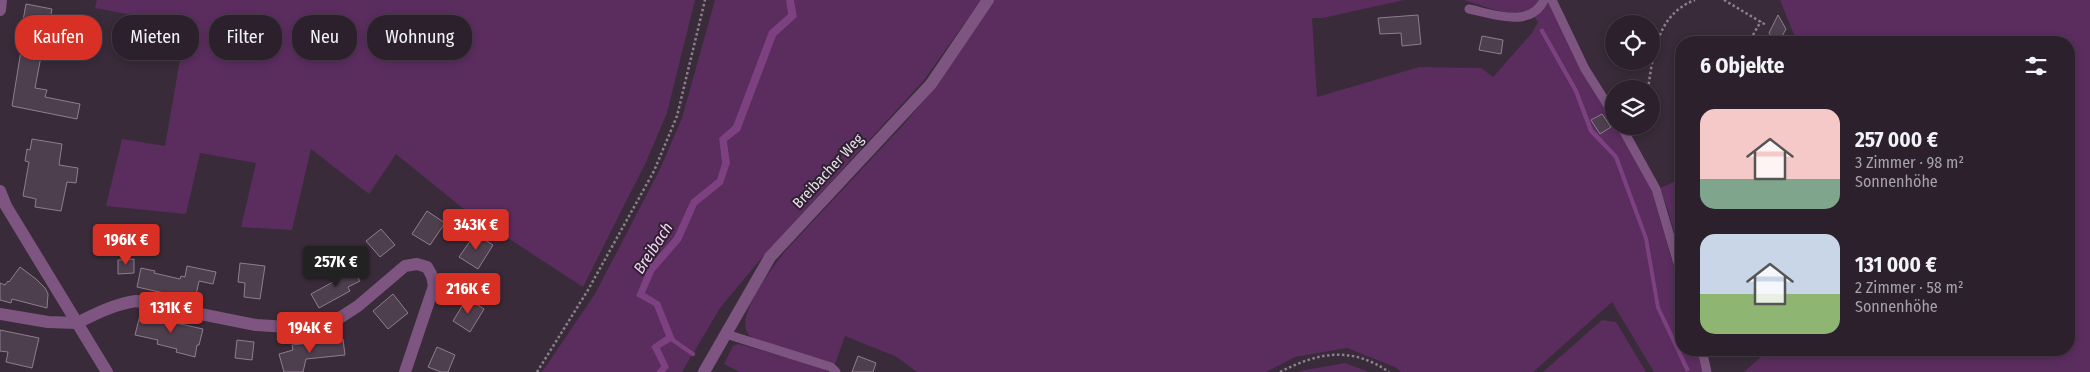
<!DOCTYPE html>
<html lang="de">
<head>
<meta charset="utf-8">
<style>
  :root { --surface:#2b202b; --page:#372d37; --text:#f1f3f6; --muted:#a6a3a9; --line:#473e47; --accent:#d93025 }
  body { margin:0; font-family:"Fira Sans Condensed",sans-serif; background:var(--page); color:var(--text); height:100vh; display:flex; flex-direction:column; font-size:19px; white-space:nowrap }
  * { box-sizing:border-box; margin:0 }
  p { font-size:16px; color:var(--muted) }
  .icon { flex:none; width:28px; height:28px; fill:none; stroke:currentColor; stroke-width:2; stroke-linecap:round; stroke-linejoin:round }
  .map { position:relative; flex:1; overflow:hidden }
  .panel { position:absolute; left:1675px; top:36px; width:400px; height:320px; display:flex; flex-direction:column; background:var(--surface); border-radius:20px; box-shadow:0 2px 8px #0003,0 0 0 1px var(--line) }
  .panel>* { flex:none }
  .banner { position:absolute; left:15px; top:15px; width:475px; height:45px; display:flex; gap:10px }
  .buttons { position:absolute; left:1605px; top:15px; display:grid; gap:10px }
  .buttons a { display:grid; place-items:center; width:55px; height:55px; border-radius:50%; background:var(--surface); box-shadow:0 2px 8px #0003,0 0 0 1px var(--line); font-size:25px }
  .price { position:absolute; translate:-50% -42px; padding:0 11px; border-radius:5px; background:var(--accent); color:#fff; font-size:16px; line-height:32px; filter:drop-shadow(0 1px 2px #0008) }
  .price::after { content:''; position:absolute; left:50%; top:30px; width:15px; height:11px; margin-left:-8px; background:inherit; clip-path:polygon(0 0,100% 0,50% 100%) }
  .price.current { background:#222; color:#fff }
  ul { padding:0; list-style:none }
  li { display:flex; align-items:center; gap:15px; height:125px; padding:0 25px }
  li span { display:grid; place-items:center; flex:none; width:140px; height:100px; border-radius:15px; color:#555 }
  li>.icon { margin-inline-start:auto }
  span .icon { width:60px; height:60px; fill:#fffc; stroke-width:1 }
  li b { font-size:21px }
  h2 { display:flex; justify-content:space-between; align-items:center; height:60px; padding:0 25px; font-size:21px }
  .tag { padding:0 18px; border-radius:20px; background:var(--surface); box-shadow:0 2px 8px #0003,0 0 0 1px var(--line); font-size:18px; line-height:45px }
  .tag.current { background:var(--accent); color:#fff }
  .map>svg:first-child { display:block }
  .green { fill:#5a2d5e; fill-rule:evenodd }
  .water { fill:#7d4081 }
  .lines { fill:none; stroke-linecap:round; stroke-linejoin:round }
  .stream { stroke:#7d4081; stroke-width:4.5 }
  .building { fill:#4e3f4f; stroke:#8e7d8e }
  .path { stroke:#8c808c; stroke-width:2.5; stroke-dasharray:2.5 2.5; stroke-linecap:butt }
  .service { stroke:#7d5580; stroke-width:9 }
  .minor { stroke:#7d5580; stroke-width:12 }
  .labels { text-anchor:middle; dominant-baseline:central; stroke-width:4; stroke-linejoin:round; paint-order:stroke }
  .street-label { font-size:15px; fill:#eae1eb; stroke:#2e212f }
  .water-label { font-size:16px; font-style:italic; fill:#f3d1f5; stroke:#2e212f }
</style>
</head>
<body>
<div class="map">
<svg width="2090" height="372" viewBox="0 0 2090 372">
  <rect width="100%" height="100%" fill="#392b39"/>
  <g class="green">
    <path d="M 97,0 L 695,0 L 667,113 L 646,162 L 583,287 L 465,210 L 396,154 L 369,194 L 311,149 L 292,230 L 241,227 L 256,163 L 200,153 L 186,214 L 106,206 L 122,139 L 165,146 L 186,25 L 95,8 Z"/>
    <path d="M 715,0 L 786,0 L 788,14 L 769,31 L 733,127 L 719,138 L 722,163 L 717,179 L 691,200 L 674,237 L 648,267 L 636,296 L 654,306 L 667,336 L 651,346 L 661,366 L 656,372 L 542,372 L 595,294 L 660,169 L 682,118 Z"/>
    <path d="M 794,0 L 981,0 L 924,80 L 759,261 L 720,308 L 694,352 L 675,339 L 660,302 L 644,293 L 654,272 L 681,241 L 697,205 L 723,184 L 730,163 L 727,141 L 740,131 L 776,36 L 797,17 Z"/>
    <path d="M 994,0 L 1404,0 L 1323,18 L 1312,18 L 1317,97 L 1419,67 L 1481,68 L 1493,77 L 1532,33 L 1538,22 L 1530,10 C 1516,21 1480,4 1464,0 L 1549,0 L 1590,83 L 1614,121 L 1614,126 L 1617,126 L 1651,188 L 1681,292 L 1681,350 L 1698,350 L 1704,372 L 1654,372 L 1612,302 L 1533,372 L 1401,372 L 1397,368 L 1347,348 L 1295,357 L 1266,372 L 917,372 L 897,357 L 845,336 L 835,364 L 761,342 C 755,339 748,336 746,330 C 739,310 776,262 788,248 L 905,123 L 935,87 ZM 1543,28 L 1578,90 L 1593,129 L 1618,156 L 1648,238 L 1660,307 L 1690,370 L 1686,371 L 1656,308 L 1644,239 L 1614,158 L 1589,132 L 1574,92 L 1539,30 Z"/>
    <path d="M 1780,0 L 2090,0 L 2090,372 L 1744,372 L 1769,350 L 2069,350 L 2069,42 L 1797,42 Z"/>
    <path d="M 1681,179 L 1681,257 L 1668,210 L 1660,188 Z"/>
    <path d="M 1602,320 L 1616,322 L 1646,372 L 1543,372 Z"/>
    <path d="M 671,341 L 692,355 L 682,372 L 665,372 L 669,367 L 660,348 Z"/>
    <path d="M 738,344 L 820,366 L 828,372 L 740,372 L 724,364 L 733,346 Z"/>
    <path d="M 1345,363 L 1369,372 L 1299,372 L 1300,371 Z"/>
  </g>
  <g class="water">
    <path d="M 786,0 L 794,0 L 797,17 L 776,36 L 740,131 L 727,141 L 730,163 L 723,184 L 697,205 L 681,241 L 654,272 L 645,293 L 660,302 L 675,339 L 660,348 L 669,367 L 665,372 L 656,372 L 661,366 L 651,346 L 666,336 L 654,306 L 636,296 L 648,267 L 674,237 L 691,200 L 717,179 L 722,163 L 719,138 L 733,126 L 769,31 L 788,14 Z"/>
    <path d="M 1543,28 L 1578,90 L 1593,129 L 1618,156 L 1648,238 L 1660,307 L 1690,370 L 1686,372 L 1656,308 L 1644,239 L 1614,158 L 1589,132 L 1574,92 L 1539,30 Z"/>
  </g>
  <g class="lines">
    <path class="stream" d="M 670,338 L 693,354"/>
  </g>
  <g class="building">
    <path d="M 26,4 L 52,9 L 48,30 L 46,30 L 35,88 L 47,90 L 45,97 L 80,104 L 77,119 L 12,106 L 25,26 L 22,26 Z"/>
    <path d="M 1418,15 L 1421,44 L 1402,46 L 1401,33 L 1380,34 L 1378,18 Z"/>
    <path d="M 1778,15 L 1786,29 L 1779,42 L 1775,42 L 1769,33 Z"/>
    <path d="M 1482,36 L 1503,40 L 1501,54 L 1479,50 Z"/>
    <path d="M 1602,114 L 1611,127 L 1600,134 L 1591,120 Z"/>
    <path d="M 32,139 L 62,144 L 59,165 L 78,168 L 76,183 L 67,182 L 61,211 L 35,207 L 36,199 L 23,196 L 29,162 L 25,161 L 27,149 L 30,150 Z"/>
    <path d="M 427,211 L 445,223 L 430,245 L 412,234 Z"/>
    <path d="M 381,229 L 395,245 L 380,257 L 366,241 Z"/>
    <path d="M 475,234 L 493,245 L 478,269 L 459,257 Z"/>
    <path d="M 134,259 L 134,273 L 118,274 L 118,260 Z"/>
    <path d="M 240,263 L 265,266 L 260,299 L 244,297 L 245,283 L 238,282 Z"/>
    <path d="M 187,266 L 216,272 L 213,284 L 199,281 L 195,300 L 137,287 L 141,268 L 155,271 L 154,273 L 180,279 L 181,276 L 185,277 Z"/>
    <path d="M 20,267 L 36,279 L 45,288 L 48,294 L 47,308 L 12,299 L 11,303 L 0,300 L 0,283 L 5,285 L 8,281 L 9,282 Z"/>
    <path d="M 352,267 L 360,281 L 348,287 L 350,291 L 319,308 L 311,294 L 342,277 L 340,274 Z"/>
    <path d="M 393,294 L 408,313 L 388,329 L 373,311 Z"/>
    <path d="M 467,298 L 484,309 L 470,332 L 453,321 Z"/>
    <path d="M 140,315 L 203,329 L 199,345 L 197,345 L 195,357 L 176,352 L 177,349 L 157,344 L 158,340 L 135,335 Z"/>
    <path d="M 0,330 L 39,338 L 32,368 L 6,362 L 8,352 L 0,351 Z"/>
    <path d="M 343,339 L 345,355 L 306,359 L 303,372 L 284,372 L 279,354 L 293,350 L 292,345 Z"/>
    <path d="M 237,340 L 254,342 L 252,360 L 235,358 Z"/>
    <path d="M 437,347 L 455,355 L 448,372 L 441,372 L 428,367 Z"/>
    <path d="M 858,356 L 876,363 L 873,372 L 852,372 Z"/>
  </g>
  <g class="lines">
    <g class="path">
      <path d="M 1724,0 L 1766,25"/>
      <path d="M 1753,35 L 1761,21"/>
      <path d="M 1648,89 C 1653,55 1657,14 1695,0"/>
      <path d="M 537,372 L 588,290 L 654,171 L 677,116 L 705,0"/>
      <path d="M 1280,372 C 1319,352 1351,346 1389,372"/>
    </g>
    <g class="service">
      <path d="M 1552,0 L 1585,69 L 1614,115"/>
      <path d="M 1469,9 C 1493,14 1530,29 1544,0"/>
      <path d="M 1621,126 L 1656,189 L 1681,274"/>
      <path d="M 726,334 L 831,367 L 836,372"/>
      <path d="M 1702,350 L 1707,372"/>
    </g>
    <g class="minor">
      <path d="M 0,10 L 1,0"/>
      <path d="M 0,191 L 6,206 L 107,372"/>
      <path d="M 0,314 L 48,322 L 77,323"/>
      <path d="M 77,323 C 97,313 115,304 136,301 L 256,325 L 288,327 L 322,324 L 341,317 L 358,306 L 405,266 L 417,264 L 427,267 L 432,276 L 434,286 L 405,372"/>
      <path d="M 704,372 L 770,257 L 931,84 L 988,0"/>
    </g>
  </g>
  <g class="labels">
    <g class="street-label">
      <text transform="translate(828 171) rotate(-47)">Breibacher Weg</text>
    </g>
    <g class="water-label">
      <text transform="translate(653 248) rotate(-57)">Breibach</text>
    </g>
  </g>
</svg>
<div class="buttons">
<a><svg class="icon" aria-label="locate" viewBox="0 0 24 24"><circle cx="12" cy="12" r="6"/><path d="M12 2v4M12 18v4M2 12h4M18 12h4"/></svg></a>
<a><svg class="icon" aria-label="layers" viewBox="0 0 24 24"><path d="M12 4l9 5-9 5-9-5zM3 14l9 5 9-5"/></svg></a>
</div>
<b class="price" style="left:476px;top:251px">343K €</b>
<b class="price" style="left:126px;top:266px">196K €</b>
<b class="price current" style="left:336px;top:288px">257K €</b>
<b class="price" style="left:468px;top:315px">216K €</b>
<b class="price" style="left:171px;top:334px">131K €</b>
<b class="price" style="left:310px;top:354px">194K €</b>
<div class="banner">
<a class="tag current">Kaufen</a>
<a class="tag">Mieten</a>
<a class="tag">Filter</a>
<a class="tag">Neu</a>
<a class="tag">Wohnung</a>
</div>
<section class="panel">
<h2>6 Objekte<svg class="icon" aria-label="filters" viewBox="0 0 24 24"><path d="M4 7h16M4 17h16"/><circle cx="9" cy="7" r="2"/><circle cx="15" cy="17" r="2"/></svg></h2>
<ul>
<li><span style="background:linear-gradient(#f6c9c9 70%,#7fa58c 0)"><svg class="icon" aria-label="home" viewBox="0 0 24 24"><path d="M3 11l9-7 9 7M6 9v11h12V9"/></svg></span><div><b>257 000 €</b><p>3 Zimmer · 98 m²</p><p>Sonnenhöhe</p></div></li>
<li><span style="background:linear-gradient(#c9d6e8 60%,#8fb573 0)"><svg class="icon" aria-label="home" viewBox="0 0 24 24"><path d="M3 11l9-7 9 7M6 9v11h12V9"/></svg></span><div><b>131 000 €</b><p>2 Zimmer · 58 m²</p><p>Sonnenhöhe</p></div></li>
</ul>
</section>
</div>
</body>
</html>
